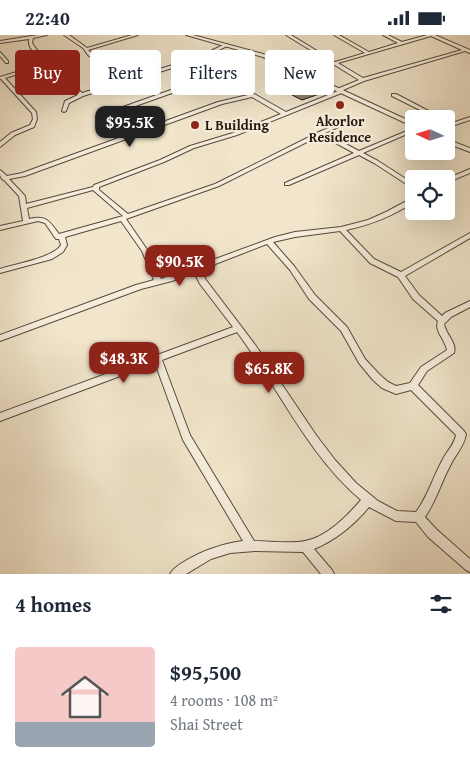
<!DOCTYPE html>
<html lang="en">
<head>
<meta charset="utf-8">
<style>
  :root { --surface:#fff; --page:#f6f6f7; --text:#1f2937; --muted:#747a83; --line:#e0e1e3; --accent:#8f2418 }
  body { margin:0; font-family:"Gentium Book Plus",serif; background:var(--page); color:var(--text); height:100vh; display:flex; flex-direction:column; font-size:19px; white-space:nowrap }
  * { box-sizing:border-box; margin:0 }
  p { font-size:16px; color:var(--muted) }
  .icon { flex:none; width:28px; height:28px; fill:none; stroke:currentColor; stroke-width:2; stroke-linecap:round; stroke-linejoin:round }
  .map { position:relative; height:539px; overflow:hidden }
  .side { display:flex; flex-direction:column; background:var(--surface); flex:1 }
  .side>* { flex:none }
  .hud { position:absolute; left:15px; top:15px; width:440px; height:45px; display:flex; gap:10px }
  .needle { width:32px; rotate:274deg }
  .buttons { position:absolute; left:405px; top:75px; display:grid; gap:10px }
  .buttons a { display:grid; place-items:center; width:50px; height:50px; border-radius:5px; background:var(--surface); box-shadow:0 5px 20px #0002; font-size:25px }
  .price { position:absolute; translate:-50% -42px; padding:0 11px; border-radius:10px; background:var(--accent); color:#fff; font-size:16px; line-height:32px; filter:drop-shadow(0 1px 2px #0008) }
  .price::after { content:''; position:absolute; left:50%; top:30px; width:15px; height:11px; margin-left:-8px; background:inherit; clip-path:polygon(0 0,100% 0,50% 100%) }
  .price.selected { background:#222; color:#fff }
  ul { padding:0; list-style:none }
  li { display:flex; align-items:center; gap:15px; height:125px; padding:0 15px }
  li+li { border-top:1px solid var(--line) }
  li span { display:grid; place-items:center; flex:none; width:140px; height:100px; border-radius:5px; color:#555 }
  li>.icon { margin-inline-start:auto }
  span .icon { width:60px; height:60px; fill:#fffc; stroke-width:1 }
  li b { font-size:21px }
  h2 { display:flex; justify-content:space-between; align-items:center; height:60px; padding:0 15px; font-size:21px }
  .tag { padding:0 18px; border-radius:5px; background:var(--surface); box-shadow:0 5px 20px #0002; font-size:18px; line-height:45px }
  .tag.selected { background:var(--accent); color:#fff }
  .status { display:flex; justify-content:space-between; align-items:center; height:35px; padding:0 25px; background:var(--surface); direction:ltr }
  .status svg { height:14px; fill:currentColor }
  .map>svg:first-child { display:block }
  .building { fill:#8e816f; stroke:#23150c }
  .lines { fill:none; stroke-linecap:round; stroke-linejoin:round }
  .minor-casing { stroke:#56493c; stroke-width:2 }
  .tertiary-casing { stroke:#56493c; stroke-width:2 }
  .minor { fill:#f6eedd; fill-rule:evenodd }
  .tertiary { fill:#f6eedd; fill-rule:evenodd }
  .poi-dot { fill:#8f2418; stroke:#f6eedd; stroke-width:2 }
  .labels { text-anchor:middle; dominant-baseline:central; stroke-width:4.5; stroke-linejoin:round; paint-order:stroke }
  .far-poi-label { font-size:14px; font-weight:bold; fill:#23150c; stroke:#f6eedd }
</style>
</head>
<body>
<div class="status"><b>22:40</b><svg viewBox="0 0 49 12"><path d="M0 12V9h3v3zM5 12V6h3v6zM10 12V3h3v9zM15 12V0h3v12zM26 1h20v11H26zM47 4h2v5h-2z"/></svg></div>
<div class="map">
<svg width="470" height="539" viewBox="0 0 470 539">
  <rect width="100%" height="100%" fill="#f1e5cb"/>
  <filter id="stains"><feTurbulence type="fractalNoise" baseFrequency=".004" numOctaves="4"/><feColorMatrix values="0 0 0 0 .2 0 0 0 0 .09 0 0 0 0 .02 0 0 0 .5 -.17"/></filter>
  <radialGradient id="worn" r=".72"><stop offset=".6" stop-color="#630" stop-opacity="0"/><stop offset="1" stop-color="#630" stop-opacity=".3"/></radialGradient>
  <path class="building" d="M 316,51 L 328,56 L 302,65 L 292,60 Z"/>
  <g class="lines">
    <g class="minor-casing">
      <g id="minor">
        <path d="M 38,0 L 47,0 L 33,3 L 32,8 L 36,14 L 82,58 L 121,46 L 88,20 L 83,13 L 64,0 L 69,0 L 87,13 L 132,0 L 138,0 L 88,15 L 103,28 L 139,18 L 139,20 L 105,30 L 125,45 L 201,21 L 225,9 L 227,9 L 227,11 L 203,23 L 192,26 L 219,39 L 286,77 L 338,56 L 337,54 L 359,45 L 286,0 L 291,0 L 335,27 L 365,18 L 334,0 L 339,0 L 369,17 L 398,8 L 383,0 L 388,0 L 402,7 L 427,0 L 435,0 L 470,15 L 470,18 L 465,16 L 364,46 L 343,55 L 344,57 L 237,100 L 194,113 L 164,127 L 99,152 L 99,155 L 128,179 L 215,149 L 319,97 L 340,88 L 345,89 L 325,98 L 359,116 L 414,93 L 414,96 L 363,118 L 378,126 L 414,149 L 414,154 L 374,128 L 359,120 L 289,150 L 285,150 L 285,148 L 354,118 L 321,100 L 219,151 L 126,184 L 148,216 L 161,244 L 275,202 L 295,197 L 341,192 L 368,185 L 386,177 L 414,162 L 414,167 C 393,181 370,190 346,195 L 374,224 L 401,237 L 470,198 L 470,203 L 405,241 L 419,260 L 442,281 L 445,278 L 470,266 L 470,272 L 451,282 L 444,289 C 446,300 457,307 454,318 L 427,336 L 418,350 L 464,396 L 466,399 C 464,412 455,420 450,431 C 441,448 436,466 425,482 L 436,494 L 470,524 L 470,537 L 466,535 L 428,502 L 416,487 L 396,486 L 369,472 C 354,490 336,505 314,514 L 332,535 L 334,539 L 321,539 L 303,517 L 255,516 L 230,518 L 211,524 L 186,539 L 170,539 C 173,534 177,531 182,528 C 201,516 221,509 243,506 L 183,405 L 155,328 L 0,386 L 0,378 L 233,292 L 200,249 L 194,237 L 172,246 L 141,254 L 0,306 L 0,300 L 136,250 L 154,245 L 142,216 L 121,186 L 65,202 L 67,210 L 63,217 L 52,224 L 0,238 L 0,234 C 15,229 53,223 61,210 L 59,204 L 56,204 L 45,188 L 38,186 L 0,195 L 0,191 L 23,186 L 19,161 L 4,145 L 2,144 L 0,140 L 0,135 L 7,141 L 22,138 L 218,67 L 248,60 L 217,42 L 127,74 L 123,74 L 123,72 L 213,40 L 188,28 L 83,61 L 69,68 L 66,76 L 64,77 L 62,76 L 65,66 L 78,60 L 48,30 L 5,43 L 36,77 L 37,84 L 34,92 L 15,100 L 0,112 L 0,107 L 11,98 L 30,90 L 33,84 L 32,78 L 1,44 L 0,44 L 0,42 L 46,28 C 39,22 27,14 29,4 L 0,8 L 0,6 ZM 431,1 L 462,15 L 363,43 L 338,28 ZM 252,62 L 281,79 L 233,98 L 190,111 L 160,125 L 94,150 L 93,152 L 26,169 L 25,161 L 9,144 L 25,141 L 222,69 ZM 93,155 L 123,181 L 59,199 C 49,186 47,180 29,184 L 27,173 ZM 340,196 L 370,228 L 398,242 L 413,264 L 438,286 C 434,296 445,304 447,315 L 421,332 L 410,348 L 396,351 L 388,347 L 379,339 L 365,324 L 347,292 L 315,260 L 294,231 L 273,207 L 295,202 ZM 267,209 L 290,235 L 309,264 L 341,296 L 359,328 L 373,345 L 382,353 L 396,359 L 411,355 L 456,400 C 454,410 447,416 443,424 C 433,442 428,461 416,477 L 397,476 L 378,466 L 356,448 L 335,425 L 316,400 L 256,311 L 206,245 L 200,235 ZM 237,297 C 278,352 308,420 361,465 C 347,481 327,502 305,506 C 291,509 269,506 254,506 L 190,400 L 162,325 Z"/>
        <path d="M 0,17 L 8,26 L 8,28 L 6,28 L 0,21 Z"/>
        <path d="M 392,59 L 396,59 L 444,84 L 438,84 L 392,61 Z"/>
        <path d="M 470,82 L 470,85 L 446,93 L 446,90 Z"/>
        <path d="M 470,134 L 470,138 L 446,148 L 446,144 Z"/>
      </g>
    </g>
    <g class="tertiary-casing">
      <g id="tertiary">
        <path d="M 186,0 L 193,0 L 267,20 L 414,88 L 414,92 L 263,22 Z"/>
        <path d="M 446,104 L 470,113 L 470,117 L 446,108 Z"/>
      </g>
    </g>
    <use href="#minor" class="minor"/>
    <use href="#tertiary" class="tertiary"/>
  </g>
  <g class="poi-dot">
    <circle cx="340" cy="70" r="5"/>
    <circle cx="195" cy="90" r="5"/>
  </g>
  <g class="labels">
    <g class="far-poi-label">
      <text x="340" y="86">Akorlor<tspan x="340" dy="16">Residence</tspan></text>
      <text x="205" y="90" text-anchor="start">L Building</text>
    </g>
  </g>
  <rect width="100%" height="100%" filter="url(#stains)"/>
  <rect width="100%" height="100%" fill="url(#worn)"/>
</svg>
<div class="buttons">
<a><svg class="needle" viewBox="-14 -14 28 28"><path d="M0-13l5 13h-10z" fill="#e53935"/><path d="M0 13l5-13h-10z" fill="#747a83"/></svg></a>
<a><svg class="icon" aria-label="locate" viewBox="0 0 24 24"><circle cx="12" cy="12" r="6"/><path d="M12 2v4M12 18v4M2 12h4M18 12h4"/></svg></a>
</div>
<b class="price selected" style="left:130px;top:113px">$95.5K</b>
<b class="price" style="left:180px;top:252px">$90.5K</b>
<b class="price" style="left:124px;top:349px">$48.3K</b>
<b class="price" style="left:269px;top:359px">$65.8K</b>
<div class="hud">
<a class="tag selected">Buy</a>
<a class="tag">Rent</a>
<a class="tag">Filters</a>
<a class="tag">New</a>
</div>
</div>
<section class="side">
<h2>4 homes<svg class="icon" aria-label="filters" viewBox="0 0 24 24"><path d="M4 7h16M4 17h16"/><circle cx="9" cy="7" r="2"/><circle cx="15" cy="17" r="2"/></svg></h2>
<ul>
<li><span style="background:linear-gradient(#f6c9c9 75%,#9aa5b1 0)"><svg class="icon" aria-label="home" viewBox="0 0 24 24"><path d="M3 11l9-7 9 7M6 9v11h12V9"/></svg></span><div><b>$95,500</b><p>4 rooms · 108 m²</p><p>Shai Street</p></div></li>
</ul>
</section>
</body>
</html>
